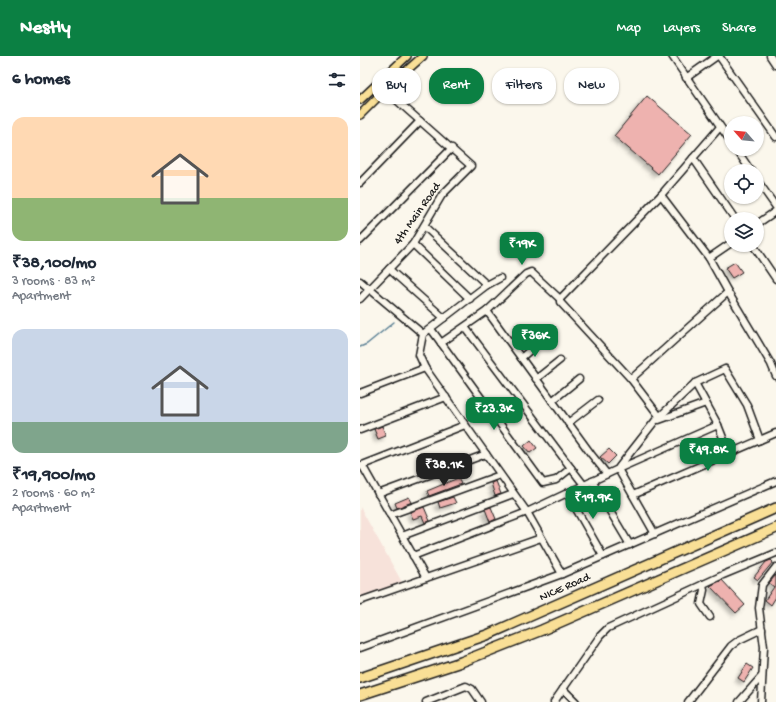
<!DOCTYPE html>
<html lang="en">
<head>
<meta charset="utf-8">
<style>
  :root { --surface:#fff; --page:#f6f6f7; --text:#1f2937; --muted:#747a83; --accent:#0b8043 }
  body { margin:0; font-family:"Gochi Hand",sans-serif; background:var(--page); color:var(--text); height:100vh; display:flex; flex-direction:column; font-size:15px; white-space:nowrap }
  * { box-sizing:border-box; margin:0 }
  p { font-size:13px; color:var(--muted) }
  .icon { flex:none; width:22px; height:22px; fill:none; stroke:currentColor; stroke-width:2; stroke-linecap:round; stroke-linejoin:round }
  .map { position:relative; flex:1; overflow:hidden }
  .panel { display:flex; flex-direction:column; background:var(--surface); width:360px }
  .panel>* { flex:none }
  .guide { position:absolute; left:12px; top:12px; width:344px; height:36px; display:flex; gap:8px }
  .needle { width:26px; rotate:297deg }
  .controls { position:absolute; left:364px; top:60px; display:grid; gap:8px }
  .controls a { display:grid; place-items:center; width:40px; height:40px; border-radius:50%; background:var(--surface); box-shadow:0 1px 3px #0004; font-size:20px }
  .price { position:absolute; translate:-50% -34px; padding:0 9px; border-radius:8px; background:var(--accent); color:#fff; font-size:13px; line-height:26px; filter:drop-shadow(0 1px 2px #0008) }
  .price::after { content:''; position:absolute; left:50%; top:24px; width:12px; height:9px; margin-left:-6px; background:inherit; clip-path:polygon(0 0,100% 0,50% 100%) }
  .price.on { background:#222; color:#fff }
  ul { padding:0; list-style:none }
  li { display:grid; align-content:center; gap:8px; height:212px; padding:0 12px }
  li span { display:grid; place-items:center; height:124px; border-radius:12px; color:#555 }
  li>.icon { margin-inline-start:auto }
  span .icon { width:72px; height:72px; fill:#fffc; stroke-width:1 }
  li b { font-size:17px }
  h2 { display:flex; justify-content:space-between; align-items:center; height:48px; padding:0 12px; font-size:17px }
  .chip { padding:0 14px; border-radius:16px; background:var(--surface); box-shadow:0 1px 3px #0004; font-size:14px; line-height:36px }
  .chip.on { background:var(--accent); color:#fff }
  header { display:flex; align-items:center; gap:24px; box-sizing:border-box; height:56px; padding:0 20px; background:var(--accent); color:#fff }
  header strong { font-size:19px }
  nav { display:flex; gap:22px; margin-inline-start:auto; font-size:14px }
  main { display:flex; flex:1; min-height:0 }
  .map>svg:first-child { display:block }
  .built { fill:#f7e2da }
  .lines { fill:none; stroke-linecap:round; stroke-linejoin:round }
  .stream { stroke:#5b8195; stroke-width:1.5 }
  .building { fill:#eeb2af; stroke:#1c1c1c; filter:url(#shadow) }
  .minor-casing { stroke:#1c1c1c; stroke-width:9 }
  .major-casing { stroke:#1c1c1c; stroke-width:10 }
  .highway-casing { stroke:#1c1c1c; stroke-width:12 }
  .minor { stroke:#fbf7ec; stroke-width:6 }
  .major { stroke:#f9df96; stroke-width:7 }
  .highway { stroke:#f9df96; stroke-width:9 }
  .labels { text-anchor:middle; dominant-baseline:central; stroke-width:3.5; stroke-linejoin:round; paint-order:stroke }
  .street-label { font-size:12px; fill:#1c1c1c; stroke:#fbf7ec }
</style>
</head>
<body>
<header>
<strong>Nestly</strong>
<nav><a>Map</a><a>Layers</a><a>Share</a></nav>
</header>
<main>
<section class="panel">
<h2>6 homes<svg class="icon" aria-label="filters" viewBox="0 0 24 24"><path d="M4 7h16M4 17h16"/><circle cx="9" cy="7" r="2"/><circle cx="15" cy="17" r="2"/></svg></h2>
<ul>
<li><span style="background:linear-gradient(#ffd9b3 65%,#8fb573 0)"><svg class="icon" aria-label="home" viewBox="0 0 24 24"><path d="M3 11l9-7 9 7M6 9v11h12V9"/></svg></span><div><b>₹38,100/mo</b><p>3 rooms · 83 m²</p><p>Apartment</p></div></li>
<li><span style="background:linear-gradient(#c9d6e8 75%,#7fa58c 0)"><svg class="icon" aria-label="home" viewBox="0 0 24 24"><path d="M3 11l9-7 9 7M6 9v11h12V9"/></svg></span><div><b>₹19,900/mo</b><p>2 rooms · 60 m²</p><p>Apartment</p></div></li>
</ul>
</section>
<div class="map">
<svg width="416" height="646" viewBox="0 0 416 646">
  <defs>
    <filter id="shadow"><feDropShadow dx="-3" dy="3" stdDeviation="2" flood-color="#0004"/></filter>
  </defs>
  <rect width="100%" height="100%" fill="#fbf7ec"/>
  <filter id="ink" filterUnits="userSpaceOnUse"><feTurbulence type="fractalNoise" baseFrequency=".025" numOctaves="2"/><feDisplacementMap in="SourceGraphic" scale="8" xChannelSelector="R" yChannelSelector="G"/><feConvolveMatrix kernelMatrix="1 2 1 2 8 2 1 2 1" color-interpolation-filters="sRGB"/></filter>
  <g filter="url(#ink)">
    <path class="built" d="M 0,451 L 43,528 L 0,542 Z"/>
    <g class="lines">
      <path class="stream" d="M 0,291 L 7,288 L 34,266"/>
    </g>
    <g class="building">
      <path d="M 287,40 L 332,78 L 298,118 L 254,80 Z"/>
      <path d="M 375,206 L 382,216 L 372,222 L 365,212 Z"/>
      <path d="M 22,370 L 26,380 L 18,383 L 14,373 Z"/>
      <path d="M 171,384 L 177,392 L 170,397 L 164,390 Z"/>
      <path d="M 249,393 L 256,400 L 248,408 L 240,401 Z"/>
      <path d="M 98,422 L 101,428 L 69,440 L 67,435 Z"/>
      <path d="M 136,425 L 141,438 L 135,440 L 131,427 Z"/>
      <path d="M 49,441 L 52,446 L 37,452 L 35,447 Z"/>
      <path d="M 93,441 L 96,447 L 80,452 L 78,446 Z"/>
      <path d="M 64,451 L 70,465 L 65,467 L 62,460 L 53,463 L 50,456 Z"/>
      <path d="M 131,451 L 136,463 L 130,466 L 125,453 Z"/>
      <path d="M 411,504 L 413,506 L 398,524 L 394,521 L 406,506 Z"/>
      <path d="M 416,519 L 416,541 L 411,549 L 405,544 L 414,531 L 409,527 Z"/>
      <path d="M 362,524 L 385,549 L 376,557 L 350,530 Z"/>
      <path d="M 387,608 L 393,612 L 384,626 L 378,622 Z"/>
    </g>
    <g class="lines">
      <g class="minor-casing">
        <g id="minor">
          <path d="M 312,0 L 371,86"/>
          <path d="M 359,0 L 416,81"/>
          <path d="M 410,0 L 416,9"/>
          <path d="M 326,22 L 357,0"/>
          <path d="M 360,71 L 301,139 L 349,202 L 368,236 L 411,308 L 416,320"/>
          <path d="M 376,93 L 391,115"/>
          <path d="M 333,102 L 375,163"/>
          <path d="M 397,124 L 416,151"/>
          <path d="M 0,127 L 60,65"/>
          <path d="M 397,168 L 416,155"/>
          <path d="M 0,185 L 92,92"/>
          <path d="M 53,188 L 110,243"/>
          <path d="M 393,189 L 416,223"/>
          <path d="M 349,202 L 371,187"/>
          <path d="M 29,213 L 84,262"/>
          <path d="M 0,225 L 63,278 L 59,299 L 65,312"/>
          <path d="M 127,229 L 140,222"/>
          <path d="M 0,243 L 53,188 L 82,139 L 111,110 L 25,34"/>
          <path d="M 127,255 L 166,218 L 171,216 L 200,243"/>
          <path d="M 105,271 L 211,412"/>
          <path d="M 71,273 L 183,427 L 196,424 L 211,412 L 224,429"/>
          <path d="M 63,278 L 127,229 L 64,170"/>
          <path d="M 81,287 L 127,255 L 231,398 L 247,418"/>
          <path d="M 161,302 L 177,288"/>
          <path d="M 176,323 L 200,304"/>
          <path d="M 271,323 L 368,236"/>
          <path d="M 335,327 L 358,369 L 369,397"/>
          <path d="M 0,337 L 65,312 L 167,456 L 202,518"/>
          <path d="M 192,345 L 219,323"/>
          <path d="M 300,361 L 271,323 L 200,246 L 200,243 L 301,139"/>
          <path d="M 299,364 L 346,347"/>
          <path d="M 208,367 L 238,344"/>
          <path d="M 0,374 L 86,341"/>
          <path d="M 2,409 L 66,522"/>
          <path d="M 0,410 L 105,369"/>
          <path d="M 259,411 L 295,365 L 335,327 L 365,313 L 387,349 L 400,384"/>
          <path d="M 258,413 L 295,478"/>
          <path d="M 232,425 L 270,489"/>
          <path d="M 207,437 L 243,500"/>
          <path d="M 18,438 L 126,398"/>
          <path d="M 273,439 L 416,377"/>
          <path d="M 30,459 L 140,419"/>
          <path d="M 42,480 L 153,438"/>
          <path d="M 53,500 L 167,456 L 258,413 L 358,369"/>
          <path d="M 343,528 L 344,534 L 341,548 L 350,561"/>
          <path d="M 0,545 L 181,482"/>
          <path d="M 0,592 L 202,518 L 416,425"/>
          <path d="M 203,633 L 216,646"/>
          <path d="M 66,646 L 106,630 L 112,633 L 121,646"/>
          <path d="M 194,646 L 240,580 L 248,572 L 363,519 L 416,497"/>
          <path d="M 328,646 L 371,590 L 379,584 L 402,573"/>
          <path d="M 379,646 L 402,620"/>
          <path d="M 401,646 L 404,591 L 399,552 L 402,529 L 416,511"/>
        </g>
      </g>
      <g class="major-casing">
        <g id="major">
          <path d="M 0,44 L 47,0"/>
          <path d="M 0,59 L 25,34 L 63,0"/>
        </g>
      </g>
      <g class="highway-casing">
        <g id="highway">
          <path d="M 0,622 L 127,579 L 416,452"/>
          <path d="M 0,639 L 101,606 L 182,574 L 416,472"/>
        </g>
      </g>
      <use href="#minor" class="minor"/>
      <use href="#major" class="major"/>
      <use href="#highway" class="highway"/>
    </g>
  </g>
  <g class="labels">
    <g class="street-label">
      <text transform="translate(58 158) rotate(-55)">4th Main Road</text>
      <text transform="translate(205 532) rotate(-24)">NICE Road</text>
    </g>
  </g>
</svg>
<div class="controls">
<a><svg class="needle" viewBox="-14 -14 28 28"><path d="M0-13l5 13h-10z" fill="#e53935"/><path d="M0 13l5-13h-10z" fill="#747a83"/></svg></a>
<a><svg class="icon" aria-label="locate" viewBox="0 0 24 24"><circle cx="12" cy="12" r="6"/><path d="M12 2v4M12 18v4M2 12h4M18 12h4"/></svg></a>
<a><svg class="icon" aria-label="layers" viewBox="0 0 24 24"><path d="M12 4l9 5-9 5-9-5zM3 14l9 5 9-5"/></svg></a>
</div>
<b class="price" style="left:162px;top:210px">₹19K</b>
<b class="price" style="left:175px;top:302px">₹36K</b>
<b class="price" style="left:134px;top:375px">₹23.3K</b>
<b class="price" style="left:348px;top:416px">₹49.8K</b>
<b class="price on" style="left:84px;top:431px">₹38.1K</b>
<b class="price" style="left:233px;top:464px">₹19.9K</b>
<div class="guide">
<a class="chip">Buy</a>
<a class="chip on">Rent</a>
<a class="chip">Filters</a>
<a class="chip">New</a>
</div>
</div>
</main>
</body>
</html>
